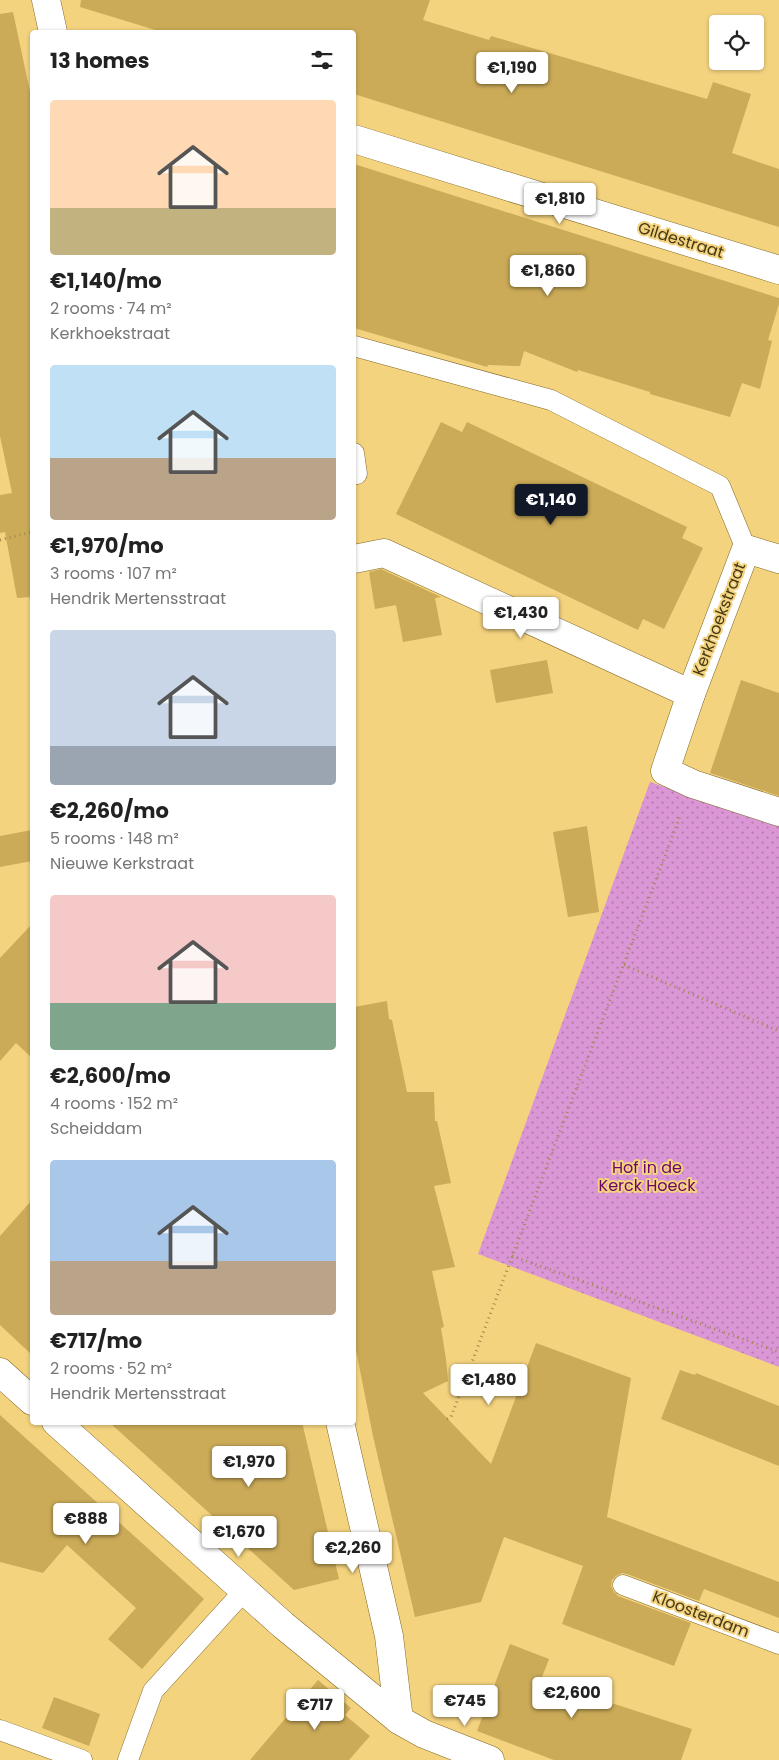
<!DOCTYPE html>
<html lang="en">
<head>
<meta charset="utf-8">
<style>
  :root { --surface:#fff; --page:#f6f6f6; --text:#222; --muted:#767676; --accent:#111827 }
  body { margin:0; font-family:Poppins,sans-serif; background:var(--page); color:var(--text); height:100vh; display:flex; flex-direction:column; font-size:19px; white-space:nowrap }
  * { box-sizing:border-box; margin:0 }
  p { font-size:16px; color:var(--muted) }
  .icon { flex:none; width:28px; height:28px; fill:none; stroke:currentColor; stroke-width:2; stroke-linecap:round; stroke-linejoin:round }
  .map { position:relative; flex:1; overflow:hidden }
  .side { position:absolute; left:30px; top:30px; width:326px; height:1395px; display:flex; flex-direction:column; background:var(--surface); border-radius:5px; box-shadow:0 1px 4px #0004 }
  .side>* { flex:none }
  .controls { position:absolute; left:709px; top:15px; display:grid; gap:10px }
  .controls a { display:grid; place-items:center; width:55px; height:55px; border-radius:5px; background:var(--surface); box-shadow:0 1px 4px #0004; font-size:25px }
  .price { position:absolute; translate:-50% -42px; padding:0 11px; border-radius:5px; background:#fff; color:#222; font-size:16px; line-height:32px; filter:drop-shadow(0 1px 2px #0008) }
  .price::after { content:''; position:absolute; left:50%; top:30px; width:15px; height:11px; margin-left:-8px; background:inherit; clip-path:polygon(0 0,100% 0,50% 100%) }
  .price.on { background:var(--accent); color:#fff }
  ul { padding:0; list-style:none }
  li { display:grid; align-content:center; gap:10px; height:265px; padding:0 20px }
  li span { display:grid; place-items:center; height:155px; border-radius:5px; color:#555 }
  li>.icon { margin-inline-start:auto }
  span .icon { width:90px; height:90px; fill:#fffc; stroke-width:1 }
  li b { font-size:21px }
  h2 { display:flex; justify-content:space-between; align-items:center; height:60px; padding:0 20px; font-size:21px }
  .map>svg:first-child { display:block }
  .park { fill:url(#park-dots) }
  .building { fill:#cbab58 }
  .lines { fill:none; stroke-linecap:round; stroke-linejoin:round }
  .service-casing { stroke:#816929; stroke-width:21 }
  .minor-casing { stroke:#816929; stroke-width:29 }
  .path { stroke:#a1894c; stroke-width:3; stroke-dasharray:1 4; stroke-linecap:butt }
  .service { stroke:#fff; stroke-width:20 }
  .minor { stroke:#fff; stroke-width:28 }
  .labels { text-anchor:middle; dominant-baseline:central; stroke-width:4; stroke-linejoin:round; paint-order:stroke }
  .street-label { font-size:16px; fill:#463915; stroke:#f4d37f }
  .park-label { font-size:16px; fill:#6d056c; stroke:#f4d37f }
</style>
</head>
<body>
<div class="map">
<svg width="779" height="1760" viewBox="0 0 779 1760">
  <defs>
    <pattern id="park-dots" width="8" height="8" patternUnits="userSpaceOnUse" patternTransform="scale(1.25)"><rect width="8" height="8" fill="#da96d5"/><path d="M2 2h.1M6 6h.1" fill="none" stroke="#b37bac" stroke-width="1.8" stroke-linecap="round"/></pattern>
  </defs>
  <rect width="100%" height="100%" fill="#f4d37f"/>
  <path class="park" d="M 650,782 L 779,826 L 779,1367 L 478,1254 Z"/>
  <g class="building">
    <path d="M 81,0 L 430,0 L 423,20 L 489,40 L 491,36 L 707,99 L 713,82 L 751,94 L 732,153 L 779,169 L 779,227 L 354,94 L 354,32 L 162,32 L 80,7 Z"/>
    <path d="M 13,12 L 32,101 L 32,597 L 17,598 L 5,532 L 0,533 L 0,495 L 12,493 L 0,436 L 0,14 Z"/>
    <path d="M 354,164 L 779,298 L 779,304 L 768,340 L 772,341 L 760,389 L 742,383 L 730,417 L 650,394 L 650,392 L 578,370 L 577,372 L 524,351 L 520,366 L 488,365 L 487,367 L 354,328 Z"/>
    <path d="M 441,422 L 462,432 L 467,422 L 687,527 L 682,538 L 703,548 L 664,629 L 643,619 L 638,630 L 396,514 Z"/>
    <path d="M 381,569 L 441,597 L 435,598 L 442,635 L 403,642 L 396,605 L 428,599 L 375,609 L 369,572 Z"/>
    <path d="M 547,660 L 553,693 L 496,703 L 490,670 Z"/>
    <path d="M 741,680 L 779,693 L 779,796 L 710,773 Z"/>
    <path d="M 587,826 L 599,912 L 568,917 L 553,832 Z"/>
    <path d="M 32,830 L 32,861 L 0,867 L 0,836 Z"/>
    <path d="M 32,924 L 32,1058 L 16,1043 L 0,1061 L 0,958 Z"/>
    <path d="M 387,1001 L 389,1019 L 392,1020 L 407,1092 L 434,1092 L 435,1121 L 437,1121 L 451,1183 L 434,1186 L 455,1267 L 432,1271 L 444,1327 L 441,1328 L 446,1359 L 448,1381 L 423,1393 L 491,1464 L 536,1343 L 631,1378 L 607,1517 L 779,1582 L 779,1618 L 704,1589 L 699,1601 L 627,1574 L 622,1573 L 616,1576 L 612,1580 L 611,1586 L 614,1592 L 618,1596 L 691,1623 L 674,1666 L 562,1624 L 583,1566 L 504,1537 L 481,1602 L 415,1617 L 373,1436 L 354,1340 L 354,1007 Z"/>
    <path d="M 32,1200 L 32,1355 L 0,1325 L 0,1236 Z"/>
    <path d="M 680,1370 L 695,1375 L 696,1373 L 779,1406 L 779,1466 L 661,1419 Z"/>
    <path d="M 0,1415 L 204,1599 L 142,1669 L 108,1639 L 136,1608 L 67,1545 L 43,1573 L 0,1562 Z"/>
    <path d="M 109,1422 L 302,1422 L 339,1579 L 294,1590 Z"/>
    <path d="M 510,1644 L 549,1659 L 542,1677 L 599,1699 L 692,1729 L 681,1760 L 554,1760 L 477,1731 Z"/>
    <path d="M 318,1680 L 351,1708 L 345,1715 L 370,1736 L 349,1760 L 250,1760 Z"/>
    <path d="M 54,1697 L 100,1714 L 89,1746 L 42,1728 Z"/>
  </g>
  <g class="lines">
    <g class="service-casing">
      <g id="service">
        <path d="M 354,346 L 551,400 L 720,486 L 746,549"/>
        <path d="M 354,453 L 357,474"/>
        <path d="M 623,1585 L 779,1644"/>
        <path d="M 0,1730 L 82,1760"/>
        <path d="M 128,1760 L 153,1691 L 244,1591"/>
      </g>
    </g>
    <g class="minor-casing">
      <g id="minor">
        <path d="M 46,0 L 53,32"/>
        <path d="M 354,139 L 779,270"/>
        <path d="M 354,559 L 384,553 L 691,694"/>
        <path d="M 779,559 L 746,549 L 691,694 L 665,771 L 693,784 L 779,812"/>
        <path d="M 0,1372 L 32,1401"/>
        <path d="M 56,1422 L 283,1625 L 399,1720 L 424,1734 L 490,1760"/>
        <path d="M 340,1422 L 389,1636 L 399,1720"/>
      </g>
    </g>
    <g class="path">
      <path d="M 0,540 L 32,532"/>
      <path d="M 624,965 L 779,1031"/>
      <path d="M 512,1256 L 779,1352"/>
      <path d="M 447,1419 L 451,1417 L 681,814"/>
    </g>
    <use href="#service" class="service"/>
    <use href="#minor" class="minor"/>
  </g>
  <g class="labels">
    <g class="street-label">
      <text transform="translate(681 240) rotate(17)">Gildestraat</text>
      <text transform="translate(719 619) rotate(-69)">Kerkhoekstraat</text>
      <text transform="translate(701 1614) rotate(21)">Kloosterdam</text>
    </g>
    <g class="park-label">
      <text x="647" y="1167">Hof in de<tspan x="647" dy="18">Kerck Hoeck</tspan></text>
    </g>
  </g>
</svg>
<div class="controls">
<a><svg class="icon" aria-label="locate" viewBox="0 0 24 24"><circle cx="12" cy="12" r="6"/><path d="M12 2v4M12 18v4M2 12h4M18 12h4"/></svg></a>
</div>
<b class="price" style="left:512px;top:94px">€1,190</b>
<b class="price" style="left:560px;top:225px">€1,810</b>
<b class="price" style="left:548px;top:297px">€1,860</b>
<b class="price on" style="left:551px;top:526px">€1,140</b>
<b class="price" style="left:521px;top:639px">€1,430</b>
<b class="price" style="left:489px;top:1406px">€1,480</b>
<b class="price" style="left:249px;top:1488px">€1,970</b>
<b class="price" style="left:86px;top:1545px">€888</b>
<b class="price" style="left:239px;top:1558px">€1,670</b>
<b class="price" style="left:353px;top:1574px">€2,260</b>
<b class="price" style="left:572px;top:1719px">€2,600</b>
<b class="price" style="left:465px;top:1727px">€745</b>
<b class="price" style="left:315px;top:1731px">€717</b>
<section class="side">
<h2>13 homes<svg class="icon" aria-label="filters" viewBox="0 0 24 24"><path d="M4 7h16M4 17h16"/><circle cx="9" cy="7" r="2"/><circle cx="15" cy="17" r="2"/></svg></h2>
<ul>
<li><span style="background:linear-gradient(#ffd9b3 70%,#c2b280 0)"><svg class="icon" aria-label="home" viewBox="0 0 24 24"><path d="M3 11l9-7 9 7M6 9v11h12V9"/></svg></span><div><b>€1,140/mo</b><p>2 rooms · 74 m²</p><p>Kerkhoekstraat</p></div></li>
<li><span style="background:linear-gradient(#bfe0f5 60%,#b9a48a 0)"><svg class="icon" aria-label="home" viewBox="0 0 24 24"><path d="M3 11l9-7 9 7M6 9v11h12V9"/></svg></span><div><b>€1,970/mo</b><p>3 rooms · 107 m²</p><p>Hendrik Mertensstraat</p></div></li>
<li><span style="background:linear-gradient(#c9d6e8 75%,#9aa5b1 0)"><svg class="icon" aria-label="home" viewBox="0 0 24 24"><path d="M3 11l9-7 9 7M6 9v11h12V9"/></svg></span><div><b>€2,260/mo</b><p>5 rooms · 148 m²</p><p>Nieuwe Kerkstraat</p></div></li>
<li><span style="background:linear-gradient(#f6c9c9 70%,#7fa58c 0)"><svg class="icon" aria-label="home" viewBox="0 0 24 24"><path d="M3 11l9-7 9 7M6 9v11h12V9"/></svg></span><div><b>€2,600/mo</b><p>4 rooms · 152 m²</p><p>Scheiddam</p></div></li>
<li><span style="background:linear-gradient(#a9c7e8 65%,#b9a48a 0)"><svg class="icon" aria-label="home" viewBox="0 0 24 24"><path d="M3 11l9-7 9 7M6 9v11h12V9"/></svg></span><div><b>€717/mo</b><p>2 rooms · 52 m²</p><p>Hendrik Mertensstraat</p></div></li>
</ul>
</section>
</div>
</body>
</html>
